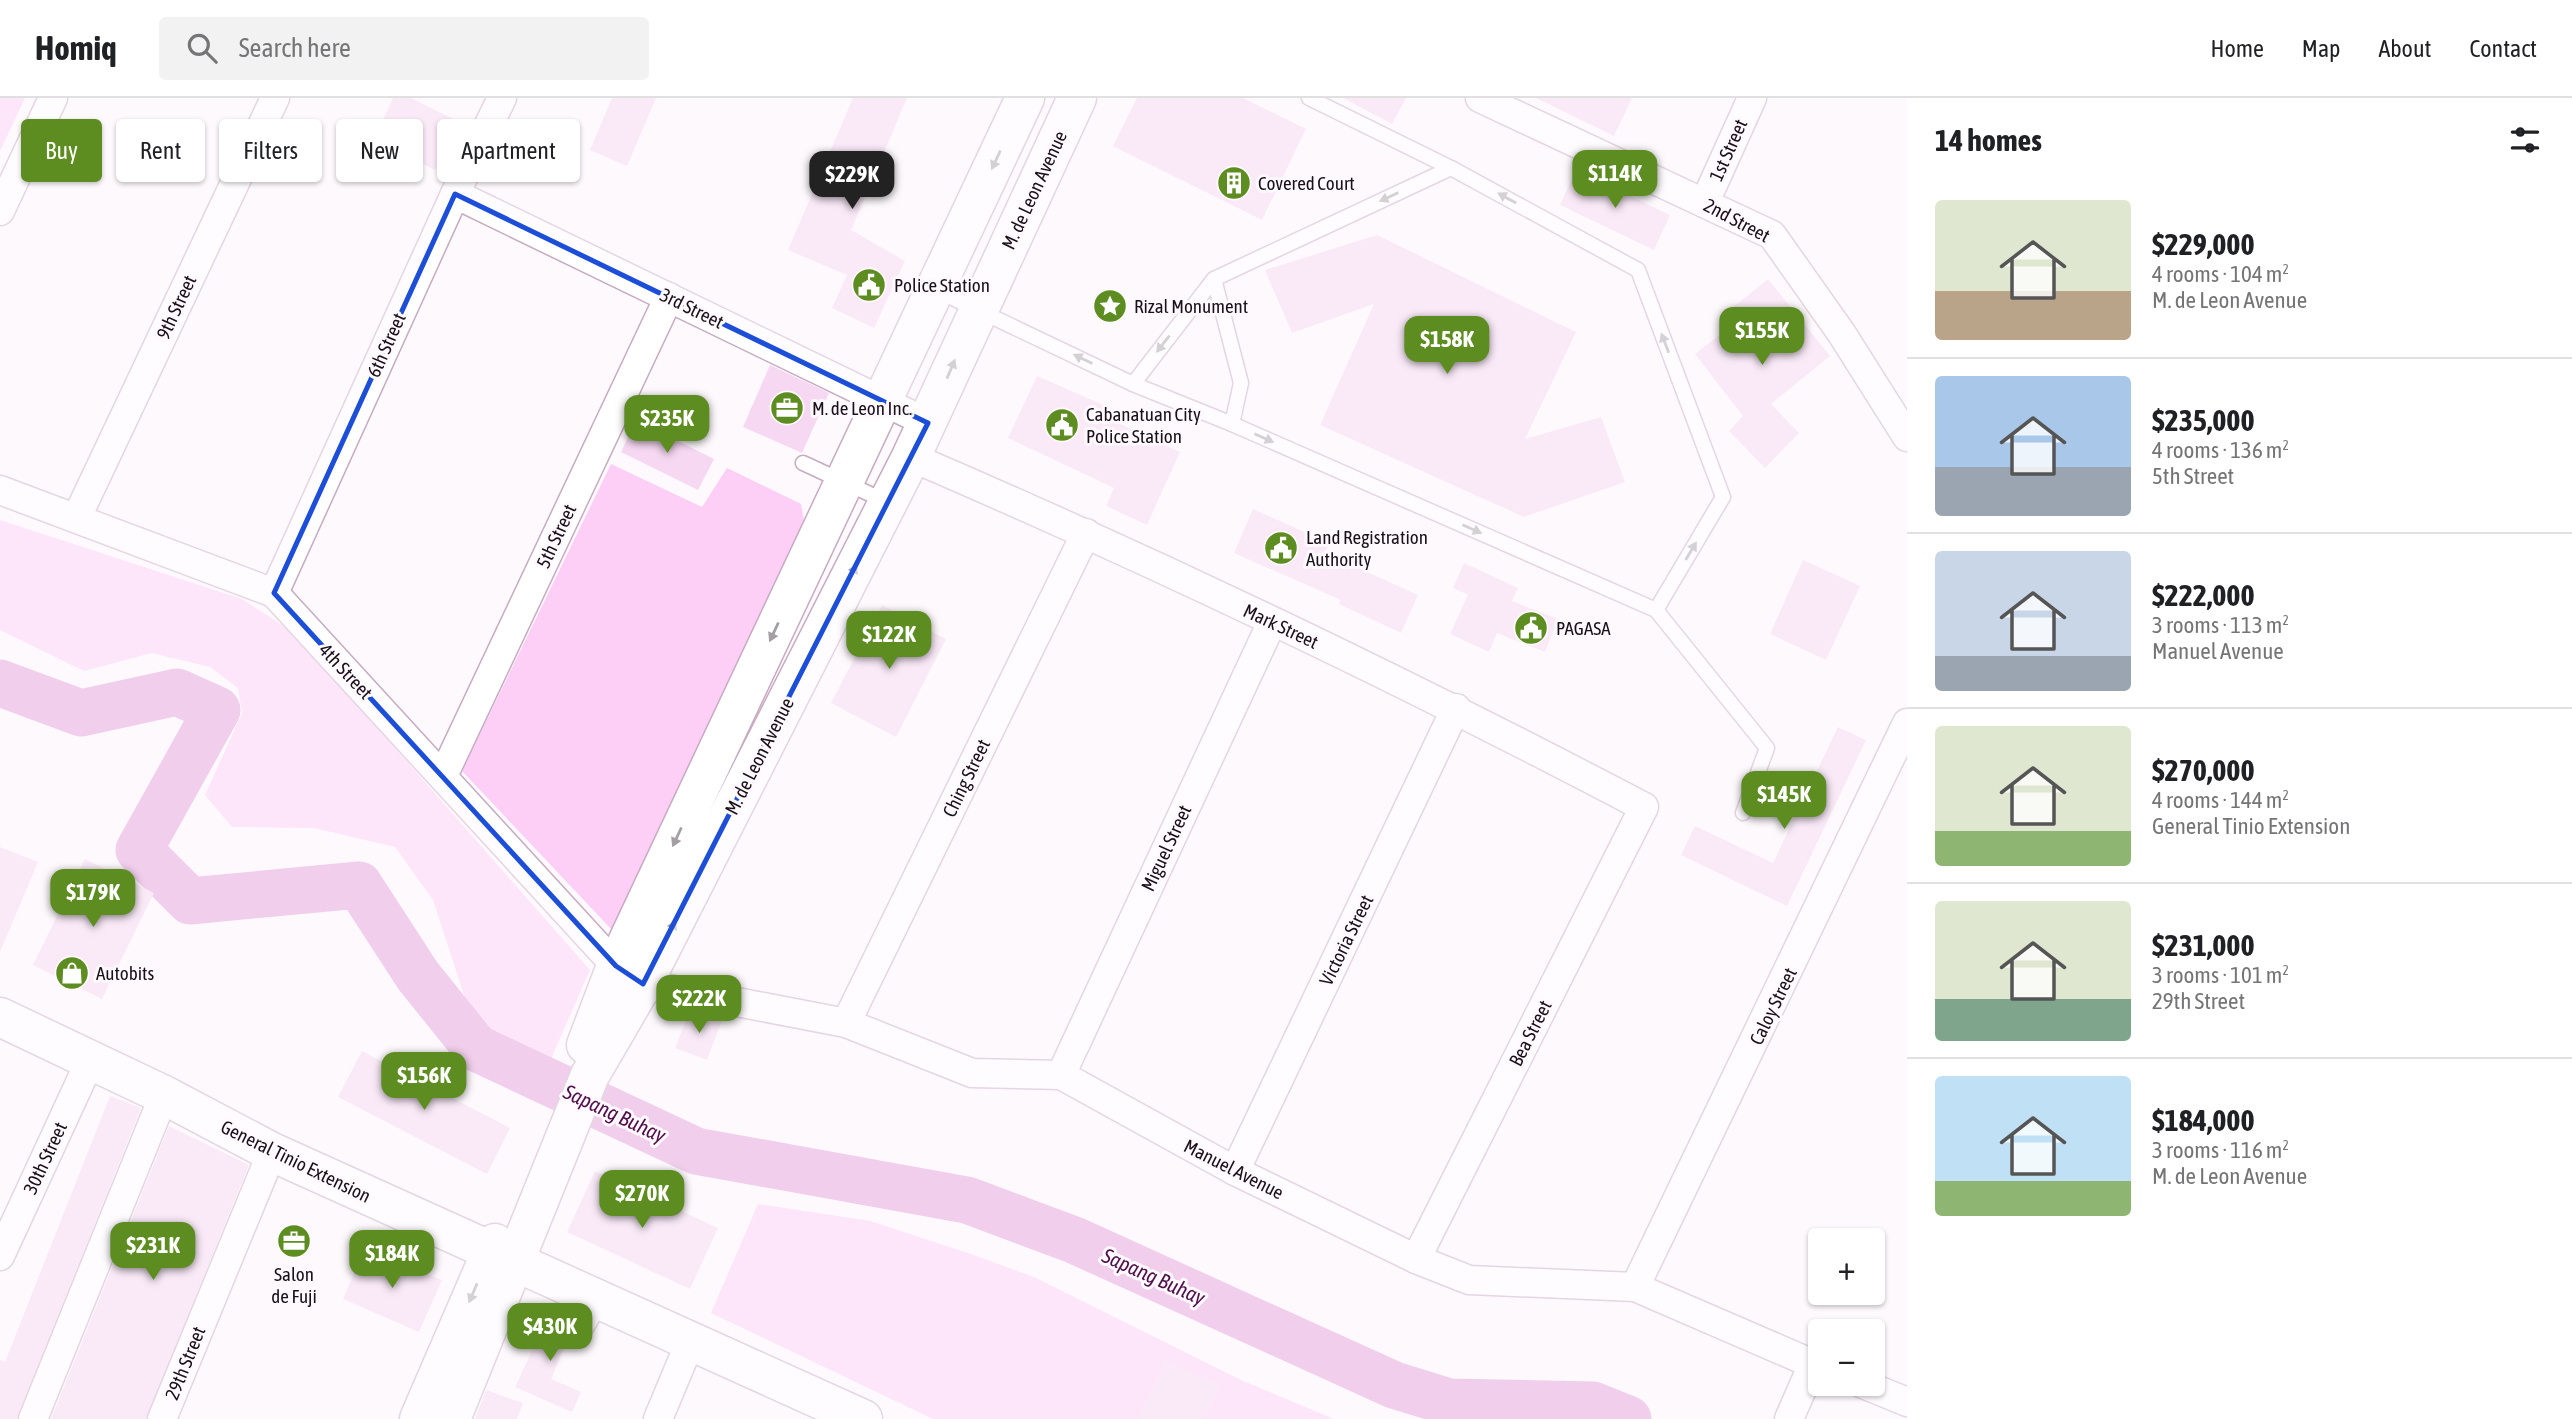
<!DOCTYPE html>
<html lang="en">
<head>
<meta charset="utf-8">
<style>
  :root { --surface:#fff; --page:#f2f2f2; --text:#202124; --muted:#757577; --line:#e0e0e0; --accent:#5d8c21 }
  body { margin:0; font-family:"Asap Condensed",sans-serif; background:var(--page); color:var(--text); height:100vh; display:flex; flex-direction:column; font-size:26px; white-space:nowrap }
  * { box-sizing:border-box; margin:0 }
  p { font-size:23px; color:var(--muted) }
  .icon { flex:none; width:38px; height:38px; fill:none; stroke:currentColor; stroke-width:2; stroke-linecap:round; stroke-linejoin:round }
  .map { position:relative; flex:1; overflow:hidden }
  .sheet { display:flex; flex-direction:column; background:var(--surface); width:665px }
  .sheet>* { flex:none }
  .guide { position:absolute; left:21px; top:21px; width:665px; height:63px; display:flex; gap:14px }
  .buttons { position:absolute; left:1808px; top:1130px; display:grid; gap:14px }
  .buttons a { display:grid; place-items:center; width:77px; height:77px; border-radius:7px; background:var(--surface); box-shadow:0 2px 5px #0004; font-size:35px }
  .price { position:absolute; translate:-50% -60px; padding:0 16px; border-radius:14px; background:var(--accent); color:#fff; font-size:23px; line-height:46px; filter:drop-shadow(0 2px 4px #0008) }
  .price::after { content:''; position:absolute; left:50%; top:42px; width:21px; height:16px; margin-left:-10px; background:inherit; clip-path:polygon(0 0,100% 0,50% 100%) }
  .price.on { background:#222; color:#fff }
  ul { padding:0; list-style:none }
  li { display:flex; align-items:center; gap:21px; height:175px; padding:0 28px }
  li+li { border-top:2px solid var(--line) }
  li span { display:grid; place-items:center; flex:none; width:196px; height:140px; border-radius:7px; color:#555 }
  li>.icon { margin-inline-start:auto }
  span .icon { width:84px; height:84px; fill:#fffc; stroke-width:1 }
  li b { font-size:30px }
  h2 { display:flex; justify-content:space-between; align-items:center; height:84px; padding:0 28px; font-size:30px }
  .pill { padding:0 24px; border-radius:7px; background:var(--surface); box-shadow:0 2px 5px #0004; font-size:24px; line-height:63px }
  .pill.on { background:var(--accent); color:#fff }
  header { display:flex; align-items:center; gap:42px; box-sizing:border-box; height:98px; padding:0 35px; background:var(--surface); border-bottom:2px solid var(--line) }
  header strong { font-size:33px }
  nav { display:flex; gap:38px; margin-inline-start:auto; font-size:24px }
  .search { width:490px; height:63px; background:var(--page); display:flex; align-items:center; gap:18px; box-sizing:border-box; padding:0 24px; border-radius:7px; color:var(--muted); font-size:26px }
  main { display:flex; flex:1; min-height:0 }
  .map>svg:first-child { display:block }
  .green { fill:#fdcef6 }
  .lines { fill:none; stroke-linecap:round; stroke-linejoin:round }
  .river { stroke:#e29ad8; stroke-width:47 }
  .building { fill:#f7d8f2 }
  .lane-casing { stroke:#c6abc1; stroke-width:17 }
  .street-casing { stroke:#c6abc1; stroke-width:31 }
  .secondary-casing { stroke:#c6abc1; stroke-width:41 }
  .lane { stroke:#fff; stroke-width:14 }
  .street { stroke:#fff; stroke-width:28 }
  .secondary { stroke:#fff; stroke-width:38 }
  .oneway { fill:#a39fa3 }
  .marked { fill:none; stroke:#1d4ed8; stroke-width:5; stroke-linejoin:round }
  .labels { text-anchor:middle; dominant-baseline:central; stroke-width:6; stroke-linejoin:round; paint-order:stroke }
  .street-label { font-size:19px; fill:#191018; stroke:#fef9fd }
  .poi-label { font-size:19px; fill:#191018; stroke:#fef9fd; text-anchor:start }
  .water-label { font-size:21px; font-style:italic; fill:#50104b; stroke:#fef9fd }
</style>
</head>
<body>
<header>
<strong>Homiq</strong>
<div class="search"><svg class="icon" aria-label="search" viewBox="0 0 24 24"><circle cx="10" cy="10" r="6"/><path d="M15 15l6 6"/></svg>Search here</div>
<nav><a>Home</a><a>Map</a><a>About</a><a>Contact</a></nav>
</header>
<main>
<div class="map">
<svg width="1907" height="1321" viewBox="0 0 1907 1321">
  <rect width="100%" height="100%" fill="#fef9fd"/>
  <g class="green">
    <path d="M 0,0 L 25,0 L 0,53 Z"/>
    <path d="M 611,366 L 702,409 L 727,370 L 801,406 L 805,428 L 613,833 L 462,673 Z"/>
    <path d="M 0,422 L 242,501 L 293,534 L 590,872 L 542,981 L 479,943 L 433,802 L 395,749 L 314,730 L 232,729 L 205,697 L 242,615 L 238,590 L 210,569 L 152,555 L 84,573 L 0,532 Z"/>
    <path d="M 758,1106 L 870,1123 L 971,1156 L 1034,1179 L 1241,1282 L 1334,1321 L 933,1321 L 711,1215 Z"/>
  </g>
  <g class="lines">
    <path class="river" d="M 0,585 L 81,615 L 177,594 L 217,612 L 139,752 L 190,803 L 359,787 L 418,878 L 476,950 L 696,1053 L 967,1102 L 1074,1142 L 1394,1287 L 1449,1304 L 1593,1307 L 1628,1321"/>
  </g>
  <g class="building">
    <path d="M 393,0 L 411,0 L 457,23 L 435,72 L 374,42 Z"/>
    <path d="M 612,0 L 656,0 L 627,68 L 590,52 Z"/>
    <path d="M 853,0 L 907,0 L 851,132 L 905,163 L 874,230 L 832,210 L 847,177 L 788,152 Z"/>
    <path d="M 1137,0 L 1243,0 L 1306,31 L 1262,122 L 1113,48 Z"/>
    <path d="M 1343,0 L 1406,0 L 1392,26 Z"/>
    <path d="M 1536,0 L 1632,0 L 1614,38 Z"/>
    <path d="M 1576,72 L 1670,117 L 1654,152 L 1560,107 Z"/>
    <path d="M 1377,137 L 1576,234 L 1525,341 L 1601,319 L 1625,384 L 1524,419 L 1320,327 L 1374,206 L 1292,235 L 1265,172 Z"/>
    <path d="M 1768,181 L 1830,258 L 1771,306 L 1799,335 L 1765,370 L 1729,333 L 1743,318 L 1695,256 L 1728,230 L 1720,220 Z"/>
    <path d="M 770,267 L 829,295 L 802,355 L 743,329 Z"/>
    <path d="M 1037,278 L 1117,313 L 1112,322 L 1180,354 L 1147,427 L 1106,408 L 1114,390 L 1008,340 Z"/>
    <path d="M 636,322 L 714,361 L 698,392 L 621,354 Z"/>
    <path d="M 1253,411 L 1329,445 L 1325,455 L 1418,497 L 1401,535 L 1339,506 L 1341,502 L 1234,455 Z"/>
    <path d="M 1803,462 L 1860,488 L 1826,562 L 1770,536 Z"/>
    <path d="M 1464,465 L 1518,490 L 1512,503 L 1558,521 L 1545,554 L 1497,535 L 1489,554 L 1450,536 L 1468,497 L 1453,490 Z"/>
    <path d="M 882,507 L 946,541 L 896,639 L 831,605 Z"/>
    <path d="M 1838,629 L 1866,642 L 1787,808 L 1681,757 L 1695,728 L 1773,765 Z"/>
    <path d="M 0,749 L 38,764 L 0,854 Z"/>
    <path d="M 85,761 L 154,795 L 102,901 L 33,867 Z"/>
    <path d="M 690,912 L 722,922 L 707,962 L 675,950 Z"/>
    <path d="M 362,953 L 510,1030 L 487,1076 L 338,999 Z"/>
    <path d="M 110,998 L 141,1010 L 17,1321 L 0,1321 L 0,1262 L 5,1264 Z"/>
    <path d="M 169,1028 L 249,1067 L 146,1321 L 51,1321 Z"/>
    <path d="M 595,1073 L 718,1130 L 690,1191 L 567,1134 Z"/>
    <path d="M 365,1150 L 442,1182 L 419,1234 L 343,1201 Z"/>
    <path d="M 552,1205 L 578,1216 L 573,1229 L 558,1238 L 558,1244 L 564,1250 L 551,1281 L 581,1294 L 572,1314 L 515,1289 L 537,1242 L 549,1237 L 549,1231 L 544,1224 Z"/>
    <path d="M 1165,1263 L 1220,1287 L 1205,1321 L 1139,1321 Z"/>
    <path d="M 486,1292 L 523,1305 L 517,1321 L 475,1321 Z"/>
  </g>
  <g class="lines">
    <g class="lane-casing">
      <g id="lane">
        <path d="M 1309,0 L 1451,70 L 1638,172 L 1723,399 L 1656,512"/>
        <path d="M 1214,181 L 1241,285 L 1232,326"/>
        <path d="M 936,192 L 1133,286 L 1232,326 L 1656,512 L 1767,650 L 1743,715"/>
        <path d="M 1133,286 L 1214,181 L 1451,70"/>
        <path d="M 803,365 L 887,404"/>
        <path d="M 496,1215 L 540,1233"/>
        <path d="M 567,1241 C 588,1237 592,1220 600,1203"/>
      </g>
    </g>
    <g class="street-casing">
      <g id="street">
        <path d="M 1480,0 L 1772,137 L 1842,236 L 1907,339"/>
        <path d="M 455,96 L 928,325"/>
        <path d="M 1705,104 L 1752,0"/>
        <path d="M 0,113 L 53,0"/>
        <path d="M 911,359 C 1160,466 1404,583 1644,709 L 1416,1161"/>
        <path d="M 0,392 L 274,495 L 616,868 L 643,886 L 846,925 L 972,975 L 1061,977 L 1235,1073 L 1416,1161 L 1469,1182 L 1635,1189 L 1820,1269"/>
        <path d="M 77,419 L 275,0"/>
        <path d="M 274,495 L 455,96 L 502,0"/>
        <path d="M 443,678 L 669,199"/>
        <path d="M 846,925 L 1086,435"/>
        <path d="M 1061,977 L 1272,524"/>
        <path d="M 1235,1073 L 1456,610"/>
        <path d="M 0,1158 L 90,963"/>
        <path d="M 1635,1189 L 1907,625"/>
        <path d="M 1863,1286 L 1907,1304"/>
        <path d="M 33,1321 L 164,997"/>
        <path d="M 162,1321 L 272,1054"/>
        <path d="M 658,1321 L 691,1242"/>
        <path d="M 1789,1321 L 1813,1266"/>
      </g>
    </g>
    <g class="secondary-casing">
      <g id="secondary">
        <path d="M 0,919 L 164,997 L 272,1054 L 863,1321"/>
        <path d="M 586,947 L 616,868 L 1025,0"/>
        <path d="M 419,1321 L 495,1145"/>
        <path d="M 451,1321 L 590,977 L 643,886 L 911,359 L 1077,0"/>
      </g>
    </g>
    <use href="#lane" class="lane"/>
    <use href="#street" class="street"/>
    <use href="#secondary" class="secondary"/>
  </g>
  <defs><path id="oneway-solid" d="M-6-.8H1V-3.2L6.5 0L1 3.2V.8H-6Z" transform="scale(1.75)"/></defs>
  <g class="oneway">
    <use href="#oneway-solid" transform="translate(996 62) rotate(115)"/>
    <use href="#oneway-solid" transform="translate(1389 99) rotate(155)"/>
    <use href="#oneway-solid" transform="translate(1507 100) rotate(-151)"/>
    <use href="#oneway-solid" transform="translate(1665 245) rotate(-111)"/>
    <use href="#oneway-solid" transform="translate(1163 246) rotate(128)"/>
    <use href="#oneway-solid" transform="translate(1083 261) rotate(-154)"/>
    <use href="#oneway-solid" transform="translate(951 271) rotate(-67)"/>
    <use href="#oneway-solid" transform="translate(1264 340) rotate(24)"/>
    <use href="#oneway-solid" transform="translate(1472 431) rotate(24)"/>
    <use href="#oneway-solid" transform="translate(1691 453) rotate(-59)"/>
    <use href="#oneway-solid" transform="translate(852 476) rotate(-63)"/>
    <use href="#oneway-solid" transform="translate(774 534) rotate(115)"/>
    <use href="#oneway-solid" transform="translate(677 739) rotate(115)"/>
    <use href="#oneway-solid" transform="translate(671 832) rotate(-63)"/>
    <use href="#oneway-solid" transform="translate(473 1195) rotate(113)"/>
  </g>
  <path d="M0 0H1907V1321H0ZM 455,96 L 928,325 L 643,886 L 616,868 L 274,495 Z" fill="#fef9fd" fill-opacity=".55" fill-rule="evenodd"/>
  <path class="marked" d="M 455,96 L 928,325 L 643,886 L 616,868 L 274,495 Z"/>
  <defs>
    <g id="building-disc" transform="scale(1.75)"><circle r="9.5" fill="#5d8c21" stroke="#fef9fd"/><path d="M-4-6H4V6H1V3H-1V6H-4ZM-2.5-4.3h1.7v1.8h-1.7ZM.8-4.3h1.7v1.8H.8ZM-2.5-1h1.7V.8h-1.7ZM.8-1h1.7V.8H.8Z" fill="#fff"/></g>
    <g id="civic-disc" transform="scale(1.75)"><circle r="9.5" fill="#5d8c21" stroke="#fef9fd"/><path d="M-.6-6.5H3V-4.5H.6V-3L4-1V1h2V6H-6V1h2V-1L-.6-3ZM-1.2 2.5V6h2.4V2.5Z" fill="#fff"/></g>
    <g id="sight-disc" transform="scale(1.75)"><circle r="9.5" fill="#5d8c21" stroke="#fef9fd"/><path d="M0-6L1.8-2.2L6-1.7L2.9 1.2L3.7 5.4L0 3.3L-3.7 5.4L-2.9 1.2L-6-1.7L-1.8-2.2Z" fill="#fff"/></g>
    <g id="office-disc" transform="scale(1.75)"><circle r="9.5" fill="#5d8c21" stroke="#fef9fd"/><path d="M-6-3h4V-5.5h4V-3h4V5H-6ZM-1-4.5V-3h2v-1.5ZM-6 0V1H6V0Z" fill="#fff"/></g>
    <g id="shop-disc" transform="scale(1.75)"><circle r="9.5" fill="#5d8c21" stroke="#fef9fd"/><path d="M-5-2.5h2.3a2.7 3.5 0 0 1 5.4 0H5L5.5 6h-11ZM-1.5-2.5h3a1.5 2.3 0 0 0-3 0Z" fill="#fff"/></g>
  </defs>
  <g fill-rule="evenodd">
    <use href="#building-disc" x="1234" y="85"/>
    <use href="#civic-disc" x="869" y="187"/>
    <use href="#sight-disc" x="1110" y="208"/>
    <use href="#office-disc" x="787" y="310"/>
    <use href="#civic-disc" x="1062" y="327"/>
    <use href="#civic-disc" x="1281" y="450"/>
    <use href="#civic-disc" x="1531" y="530"/>
    <use href="#shop-disc" x="72" y="875"/>
    <use href="#office-disc" x="294" y="1143"/>
  </g>
  <g class="labels">
    <g class="street-label">
      <text transform="translate(1728 52) rotate(-66)">1st Street</text>
      <text transform="translate(1034 92) rotate(-65)">M. de Leon Avenue</text>
      <text transform="translate(1737 122) rotate(28)">2nd Street</text>
      <text transform="translate(176 209) rotate(-65)">9th Street</text>
      <text transform="translate(692 210) rotate(26)">3rd Street</text>
      <text transform="translate(386 247) rotate(-66)">6th Street</text>
      <text transform="translate(556 438) rotate(-65)">5th Street</text>
      <text transform="translate(1281 528) rotate(25)">Mark Street</text>
      <text transform="translate(346 573) rotate(47)">4th Street</text>
      <text transform="translate(759 658) rotate(-63)">M. de Leon Avenue</text>
      <text transform="translate(966 680) rotate(-64)">Ching Street</text>
      <text transform="translate(1166 750) rotate(-65)">Miguel Street</text>
      <text transform="translate(1346 842) rotate(-64)">Victoria Street</text>
      <text transform="translate(1773 908) rotate(-64)">Caloy Street</text>
      <text transform="translate(1530 935) rotate(-63)">Bea Street</text>
      <text transform="translate(45 1060) rotate(-65)">30th Street</text>
      <text transform="translate(296 1063) rotate(26)">General Tinio Extension</text>
      <text transform="translate(1234 1071) rotate(27)">Manuel Avenue</text>
      <text transform="translate(185 1265) rotate(-68)">29th Street</text>
    </g>
    <g class="poi-label">
      <text x="1258" y="85">Covered Court</text>
      <text x="894" y="187">Police Station</text>
      <text x="1134" y="208">Rizal Monument</text>
      <text x="812" y="310">M. de Leon Inc.</text>
      <text x="1086" y="316">Cabanatuan City<tspan x="1086" dy="22">Police Station</tspan></text>
      <text x="1306" y="439">Land Registration<tspan x="1306" dy="22">Authority</tspan></text>
      <text x="1556" y="530">PAGASA</text>
      <text x="96" y="875">Autobits</text>
      <text x="294" y="1176" text-anchor="middle">Salon<tspan x="294" dy="22">de Fuji</tspan></text>
    </g>
    <g class="water-label">
      <text transform="translate(615 1015) rotate(25)">Sapang Buhay</text>
      <text transform="translate(1154 1178) rotate(24)">Sapang Buhay</text>
    </g>
  </g>
</svg>
<div class="buttons">
<a>+</a>
<a>−</a>
</div>
<b class="price" style="left:1615px;top:112px">$114K</b>
<b class="price on" style="left:852px;top:113px">$229K</b>
<b class="price" style="left:1762px;top:269px">$155K</b>
<b class="price" style="left:1447px;top:278px">$158K</b>
<b class="price" style="left:667px;top:357px">$235K</b>
<b class="price" style="left:889px;top:573px">$122K</b>
<b class="price" style="left:1784px;top:733px">$145K</b>
<b class="price" style="left:93px;top:831px">$179K</b>
<b class="price" style="left:699px;top:937px">$222K</b>
<b class="price" style="left:424px;top:1014px">$156K</b>
<b class="price" style="left:642px;top:1132px">$270K</b>
<b class="price" style="left:153px;top:1184px">$231K</b>
<b class="price" style="left:392px;top:1192px">$184K</b>
<b class="price" style="left:550px;top:1265px">$430K</b>
<div class="guide">
<a class="pill on">Buy</a>
<a class="pill">Rent</a>
<a class="pill">Filters</a>
<a class="pill">New</a>
<a class="pill">Apartment</a>
</div>
</div>
<section class="sheet">
<h2>14 homes<svg class="icon" aria-label="filters" viewBox="0 0 24 24"><path d="M4 7h16M4 17h16"/><circle cx="9" cy="7" r="2"/><circle cx="15" cy="17" r="2"/></svg></h2>
<ul>
<li><span style="background:linear-gradient(#dfe7d0 65%,#b9a48a 0)"><svg class="icon" aria-label="home" viewBox="0 0 24 24"><path d="M3 11l9-7 9 7M6 9v11h12V9"/></svg></span><div><b>$229,000</b><p>4 rooms · 104 m²</p><p>M. de Leon Avenue</p></div></li>
<li><span style="background:linear-gradient(#a9c7e8 65%,#9aa5b1 0)"><svg class="icon" aria-label="home" viewBox="0 0 24 24"><path d="M3 11l9-7 9 7M6 9v11h12V9"/></svg></span><div><b>$235,000</b><p>4 rooms · 136 m²</p><p>5th Street</p></div></li>
<li><span style="background:linear-gradient(#c9d6e8 75%,#9aa5b1 0)"><svg class="icon" aria-label="home" viewBox="0 0 24 24"><path d="M3 11l9-7 9 7M6 9v11h12V9"/></svg></span><div><b>$222,000</b><p>3 rooms · 113 m²</p><p>Manuel Avenue</p></div></li>
<li><span style="background:linear-gradient(#dfe7d0 75%,#8fb573 0)"><svg class="icon" aria-label="home" viewBox="0 0 24 24"><path d="M3 11l9-7 9 7M6 9v11h12V9"/></svg></span><div><b>$270,000</b><p>4 rooms · 144 m²</p><p>General Tinio Extension</p></div></li>
<li><span style="background:linear-gradient(#dfe7d0 70%,#7fa58c 0)"><svg class="icon" aria-label="home" viewBox="0 0 24 24"><path d="M3 11l9-7 9 7M6 9v11h12V9"/></svg></span><div><b>$231,000</b><p>3 rooms · 101 m²</p><p>29th Street</p></div></li>
<li><span style="background:linear-gradient(#bfe0f5 75%,#8fb573 0)"><svg class="icon" aria-label="home" viewBox="0 0 24 24"><path d="M3 11l9-7 9 7M6 9v11h12V9"/></svg></span><div><b>$184,000</b><p>3 rooms · 116 m²</p><p>M. de Leon Avenue</p></div></li>
</ul>
</section>
</main>
</body>
</html>
